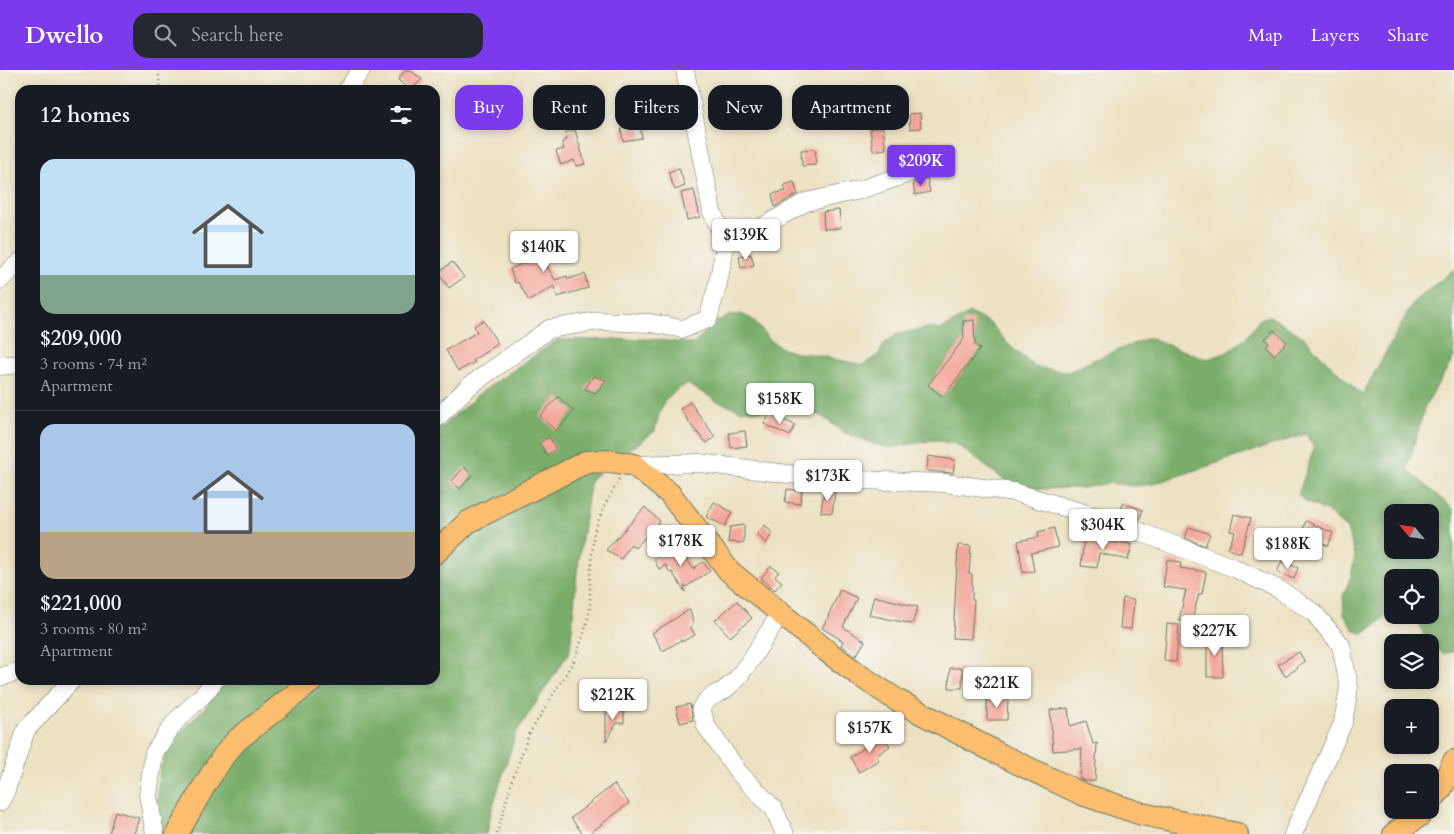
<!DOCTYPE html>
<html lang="en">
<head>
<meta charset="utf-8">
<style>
  :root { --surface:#171b24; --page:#242831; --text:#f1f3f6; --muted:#9ea1a6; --line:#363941; --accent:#7c3aed }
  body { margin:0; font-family:Cardo,serif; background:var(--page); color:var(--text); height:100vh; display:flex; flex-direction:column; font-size:19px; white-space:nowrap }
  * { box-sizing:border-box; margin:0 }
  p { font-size:16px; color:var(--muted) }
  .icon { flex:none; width:28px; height:28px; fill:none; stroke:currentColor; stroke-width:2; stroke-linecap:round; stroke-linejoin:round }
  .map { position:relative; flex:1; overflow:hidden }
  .panel { position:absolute; left:15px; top:15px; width:425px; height:600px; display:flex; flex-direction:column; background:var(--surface); border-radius:15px; box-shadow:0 2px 8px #0003 }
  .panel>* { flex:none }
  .top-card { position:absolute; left:455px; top:15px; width:475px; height:45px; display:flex; gap:10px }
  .needle { width:32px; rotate:299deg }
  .buttons { position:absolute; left:1384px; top:434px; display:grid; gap:10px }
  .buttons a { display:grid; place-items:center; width:55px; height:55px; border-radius:10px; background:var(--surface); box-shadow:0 2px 8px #0003; font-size:25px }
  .price { position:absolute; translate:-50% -42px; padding:0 11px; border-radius:5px; background:#fff; color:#222; font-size:16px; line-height:32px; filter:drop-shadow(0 1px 2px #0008) }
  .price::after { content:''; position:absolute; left:50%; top:30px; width:15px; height:11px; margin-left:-8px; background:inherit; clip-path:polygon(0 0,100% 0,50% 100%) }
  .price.selected { background:var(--accent); color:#fff }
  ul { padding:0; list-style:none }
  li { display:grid; align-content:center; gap:10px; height:265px; padding:0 25px }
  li+li { border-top:1px solid var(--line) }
  li span { display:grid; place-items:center; height:155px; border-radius:15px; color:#555 }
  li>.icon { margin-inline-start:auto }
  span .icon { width:90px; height:90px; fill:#fffc; stroke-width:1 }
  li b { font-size:21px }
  h2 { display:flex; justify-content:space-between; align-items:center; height:60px; padding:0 25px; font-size:21px }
  .tag { padding:0 18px; border-radius:15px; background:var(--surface); box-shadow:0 2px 8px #0003; font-size:18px; line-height:45px }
  .tag.selected { background:var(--accent); color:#fff }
  header { display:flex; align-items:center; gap:30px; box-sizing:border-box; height:70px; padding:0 25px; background:var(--accent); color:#fff }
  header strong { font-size:24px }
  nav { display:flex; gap:28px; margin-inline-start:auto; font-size:18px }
  .search { width:350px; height:45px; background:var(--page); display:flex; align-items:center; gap:12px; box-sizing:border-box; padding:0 18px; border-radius:15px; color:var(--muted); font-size:19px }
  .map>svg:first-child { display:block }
  .forest { fill:#79ad69; stroke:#4c754e; fill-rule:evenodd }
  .building { fill:#f4a598 }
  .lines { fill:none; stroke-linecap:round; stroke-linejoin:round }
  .minor-casing { stroke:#677665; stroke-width:19 }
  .major-casing { stroke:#677665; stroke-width:24 }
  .path { stroke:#677665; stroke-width:2.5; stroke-dasharray:1 4; stroke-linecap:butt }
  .minor { stroke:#fff; stroke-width:18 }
  .major { stroke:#fbbd6e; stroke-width:22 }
</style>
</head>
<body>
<header>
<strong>Dwello</strong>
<div class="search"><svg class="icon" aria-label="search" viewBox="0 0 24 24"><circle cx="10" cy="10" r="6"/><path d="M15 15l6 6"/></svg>Search here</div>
<nav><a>Map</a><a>Layers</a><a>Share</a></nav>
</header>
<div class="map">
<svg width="1454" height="764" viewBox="0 0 1454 764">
  <rect width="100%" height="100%" fill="#f6f6f2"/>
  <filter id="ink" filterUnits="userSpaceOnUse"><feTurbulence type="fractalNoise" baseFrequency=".02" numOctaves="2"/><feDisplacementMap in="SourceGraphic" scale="10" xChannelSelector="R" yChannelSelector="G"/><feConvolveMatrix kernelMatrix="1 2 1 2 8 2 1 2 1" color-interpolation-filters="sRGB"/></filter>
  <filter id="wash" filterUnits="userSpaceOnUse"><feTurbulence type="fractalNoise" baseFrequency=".0096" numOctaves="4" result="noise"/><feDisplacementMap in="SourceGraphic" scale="20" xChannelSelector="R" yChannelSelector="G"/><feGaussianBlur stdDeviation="1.12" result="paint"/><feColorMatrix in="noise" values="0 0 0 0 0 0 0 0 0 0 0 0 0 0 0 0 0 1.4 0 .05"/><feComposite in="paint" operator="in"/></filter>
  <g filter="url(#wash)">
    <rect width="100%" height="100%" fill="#ece1c1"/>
    <path class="forest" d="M 1454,199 L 1454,287 L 1425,336 L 1407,399 L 1454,440 L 1454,581 L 1443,584 L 1430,574 L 1430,572 L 1425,570 L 1420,554 L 1401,545 L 1430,545 L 1430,508 L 1392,508 L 1392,541 L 1391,540 L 1378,553 L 1363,564 L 1354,560 L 1344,544 L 1343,526 L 1351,506 L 1355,485 L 1347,459 L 1326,441 L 1306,432 L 1298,425 L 1314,378 L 1306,364 L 1153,414 L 1134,416 L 1109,413 L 1083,418 L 1038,419 L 1007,412 L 956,374 L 933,370 L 891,378 L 874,374 L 845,363 L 820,345 L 784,341 L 741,340 L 716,331 L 707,325 L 687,314 C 662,328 661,334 655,361 L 591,409 L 577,502 L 570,581 L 516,663 L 491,742 L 487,764 L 155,764 L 159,702 L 169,675 L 208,634 L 226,610 L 435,610 L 435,363 L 480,323 L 557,270 L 651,269 L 694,274 L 713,253 L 732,245 L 741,244 L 752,249 L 770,270 L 783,279 L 796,283 L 811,284 L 863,295 L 879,284 L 884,274 L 897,264 L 928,258 L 940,260 L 970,243 L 991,254 L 1009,275 L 1035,297 L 1068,302 L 1096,289 L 1148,268 L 1207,289 L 1226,283 L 1246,268 L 1260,249 L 1270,246 L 1305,268 L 1320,285 L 1362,325 L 1413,233 ZM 1392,442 L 1430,442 L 1430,480 L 1392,480 Z"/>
    <g id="blocks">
      <g class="building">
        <path d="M 405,0 L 410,0 L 422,9 L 411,20 L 398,10 Z"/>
        <path d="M 920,43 L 921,58 L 910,59 L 909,44 Z"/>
        <path d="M 640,56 L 642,68 L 623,71 L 621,59 Z"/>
        <path d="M 883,57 L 886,79 L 873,81 L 870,59 Z"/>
        <path d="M 575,60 L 585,94 L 576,96 L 574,90 L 561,95 L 556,81 L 564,79 L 562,72 L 567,70 L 565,63 Z"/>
        <path d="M 815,79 L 816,95 L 802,96 L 801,80 Z"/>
        <path d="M 679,98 L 685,116 L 675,120 L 668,102 Z"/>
        <path d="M 926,108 L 927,108 L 930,122 L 915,125 L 913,113 Z"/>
        <path d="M 794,112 L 798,124 L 775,137 L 772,124 L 786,121 L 784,115 Z"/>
        <path d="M 694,120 L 700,147 L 687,150 L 681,123 Z"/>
        <path d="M 839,140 L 841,158 L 824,159 L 823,142 Z"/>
        <path d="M 546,162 L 551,173 L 545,177 L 550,185 L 543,189 L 555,210 L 567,206 L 568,209 L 585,204 L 588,218 L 557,227 L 554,216 L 529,231 L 518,212 L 515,213 L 510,199 L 538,187 L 525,171 Z"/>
        <path d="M 751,184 L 754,195 L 741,198 L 739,186 Z"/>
        <path d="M 452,192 L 464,207 L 449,218 L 438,203 Z"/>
        <path d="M 483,250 L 498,274 L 473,290 L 475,292 L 458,301 L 446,280 L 477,262 L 474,256 Z"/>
        <path d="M 974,250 L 975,275 L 980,279 L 943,327 L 928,315 L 964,269 L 963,251 Z"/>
        <path d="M 1274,260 L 1287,272 L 1274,285 L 1266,276 L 1269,273 L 1265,269 Z"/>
        <path d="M 593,306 L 606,310 L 596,323 L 585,319 Z"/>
        <path d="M 558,327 L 574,341 L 556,361 L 540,346 Z"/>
        <path d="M 690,332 L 715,367 L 707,373 L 697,362 L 696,362 L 680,339 Z"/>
        <path d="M 770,344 L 795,355 L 790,366 L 764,354 Z"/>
        <path d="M 745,361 L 747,376 L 731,378 L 729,363 Z"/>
        <path d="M 549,367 L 556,379 L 547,385 L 539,373 Z"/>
        <path d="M 928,386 L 955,390 L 953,403 L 927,401 Z"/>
        <path d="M 464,397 L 472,405 L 460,419 L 452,411 Z"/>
        <path d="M 787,419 L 802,421 L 800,434 L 785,432 Z"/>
        <path d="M 824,420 L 835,422 L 832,443 L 821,442 Z"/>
        <path d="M 714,432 L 732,442 L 725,456 L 706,447 Z"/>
        <path d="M 1123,433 L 1143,440 L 1139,450 L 1120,443 Z"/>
        <path d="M 645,437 L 660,451 L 635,478 L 631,474 L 621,489 L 606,480 Z"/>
        <path d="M 1234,444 L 1251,448 L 1241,483 L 1228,479 L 1235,462 L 1230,461 Z"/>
        <path d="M 1306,451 L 1333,463 L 1328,476 L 1301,464 Z"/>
        <path d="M 744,455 L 744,473 L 728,472 L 730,457 Z"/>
        <path d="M 765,455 L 772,463 L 766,474 L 757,464 Z"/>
        <path d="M 1189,457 L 1210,464 L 1205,476 L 1185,468 Z"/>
        <path d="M 1054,458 L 1058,477 L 1031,483 L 1034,501 L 1023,503 L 1018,471 L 1039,467 L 1038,462 Z"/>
        <path d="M 1084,468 L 1117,473 L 1118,471 L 1132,475 L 1128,490 L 1099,483 L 1097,498 L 1081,496 Z"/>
        <path d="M 679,475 L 693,499 L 703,492 L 710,501 L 686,517 L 684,515 L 685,522 L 672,502 L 670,503 L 666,495 L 659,499 L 654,489 Z"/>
        <path d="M 958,475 L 971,476 L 969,503 L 972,504 L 972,530 L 974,530 L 971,569 L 953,568 Z"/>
        <path d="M 1167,490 L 1181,492 L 1180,498 L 1206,502 L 1202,524 L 1199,524 L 1191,553 L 1179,550 L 1186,520 L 1163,517 Z"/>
        <path d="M 1282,491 L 1298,498 L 1294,509 L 1277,502 Z"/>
        <path d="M 771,496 L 779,502 L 775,506 L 782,512 L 775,520 L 761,508 Z"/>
        <path d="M 840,520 L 857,528 L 843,557 L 865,571 L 856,586 L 841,575 L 843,571 L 822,558 L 829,546 L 828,546 Z"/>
        <path d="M 874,526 L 918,537 L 912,554 L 869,545 Z"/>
        <path d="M 1123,528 L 1134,530 L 1131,559 L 1120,558 Z"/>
        <path d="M 737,531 L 752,548 L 730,567 L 715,550 Z"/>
        <path d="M 690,539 L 693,553 L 691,558 L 695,565 L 681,572 L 681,570 L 663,581 L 652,563 Z"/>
        <path d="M 1167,554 L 1179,555 L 1176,592 L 1164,591 Z"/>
        <path d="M 1207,566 L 1222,566 L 1223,607 L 1207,607 Z"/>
        <path d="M 1299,582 L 1305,592 L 1297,596 L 1298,598 L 1285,606 L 1278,594 Z"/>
        <path d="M 950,598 L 963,598 L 962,618 L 949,618 Z"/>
        <path d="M 1020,603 L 1022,621 L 1004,624 L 1001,606 Z"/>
        <path d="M 987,628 L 1008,628 L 1007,650 L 987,650 Z"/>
        <path d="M 690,634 L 693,650 L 680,653 L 676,637 Z"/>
        <path d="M 1068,638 L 1070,656 L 1086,651 L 1093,674 L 1097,673 L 1095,711 L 1085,711 L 1080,709 L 1082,679 L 1053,681 L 1050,640 Z"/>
        <path d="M 624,641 L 624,653 L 617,653 L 606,671 L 606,642 Z"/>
        <path d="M 882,664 L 890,676 L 876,686 L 879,690 L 859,702 L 850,687 L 874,672 L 873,671 Z"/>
        <path d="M 614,714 L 629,733 L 589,764 L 583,764 L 571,748 Z"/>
        <path d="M 115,741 L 139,748 L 134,764 L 109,764 Z"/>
      </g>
    </g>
  </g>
  <g filter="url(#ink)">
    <use href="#blocks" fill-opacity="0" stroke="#677665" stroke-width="1"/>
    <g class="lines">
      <g class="minor-casing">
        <g id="minor">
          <path d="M 347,20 L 361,0"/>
          <path d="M 726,172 L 760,158 L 806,132 L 860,120 L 924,98"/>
          <path d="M 0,210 L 20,192"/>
          <path d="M 0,296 L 20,294"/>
          <path d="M 435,350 L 468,317 L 549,259 L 598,251 L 650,253 L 683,259 L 708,249 L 718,213 L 726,172 L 712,142 L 685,0"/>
          <path d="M 634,395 L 699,393 L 830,409 L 945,413 L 1014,422 L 1114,452 L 1234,498 L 1280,520 L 1314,543 L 1341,575 L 1349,617 L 1343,653 L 1293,764"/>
          <path d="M 780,544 L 752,588 L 736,610 L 723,621 L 716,624 L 708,629 L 701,638 L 706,656 L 739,703 L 774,739 L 785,764"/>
          <path d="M 0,607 L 20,601"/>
          <path d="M 0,732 L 5,723 L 26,660 L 72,610"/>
          <path d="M 155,764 L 148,725 L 154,683 L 175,652 L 204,624 L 215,610"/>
        </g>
      </g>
      <g class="major-casing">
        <g id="major">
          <path d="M 435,483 L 468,452 L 586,392 L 610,391 L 634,395 L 670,424 L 729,501 L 828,582 L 862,607 L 898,631 L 1001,685 L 1082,724 L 1142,744 L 1237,764"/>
          <path d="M 1430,732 L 1441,719 L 1454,691"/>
          <path d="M 177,764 L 204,716 L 224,685 L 237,670 L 313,610"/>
          <path d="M 1394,764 L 1420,745 L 1424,740"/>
        </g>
      </g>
      <g class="path">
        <path d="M 158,0 L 161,20"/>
        <path d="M 497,764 L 512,711 L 529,664 L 575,589 L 584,563 L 590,540 L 590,508 L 594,462 L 604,437 L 619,409"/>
      </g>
      <use href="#minor" class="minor"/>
      <use href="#major" class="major"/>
    </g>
  </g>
</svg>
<div class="buttons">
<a><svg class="needle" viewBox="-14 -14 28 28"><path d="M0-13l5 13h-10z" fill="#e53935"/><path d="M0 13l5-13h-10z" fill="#9ea1a6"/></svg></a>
<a><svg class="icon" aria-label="locate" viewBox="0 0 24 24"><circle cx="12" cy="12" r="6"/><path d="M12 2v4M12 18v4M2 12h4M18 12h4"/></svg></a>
<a><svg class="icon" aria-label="layers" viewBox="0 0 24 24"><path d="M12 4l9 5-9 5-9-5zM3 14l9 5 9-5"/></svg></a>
<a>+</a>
<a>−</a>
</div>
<b class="price selected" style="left:921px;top:117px">$209K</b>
<b class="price" style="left:746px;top:191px">$139K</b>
<b class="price" style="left:544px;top:203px">$140K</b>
<b class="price" style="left:780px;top:355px">$158K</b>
<b class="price" style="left:828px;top:432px">$173K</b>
<b class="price" style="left:1103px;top:481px">$304K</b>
<b class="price" style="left:681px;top:497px">$178K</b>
<b class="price" style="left:1288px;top:500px">$188K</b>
<b class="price" style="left:1215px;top:587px">$227K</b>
<b class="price" style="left:997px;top:639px">$221K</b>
<b class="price" style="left:613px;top:651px">$212K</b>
<b class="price" style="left:870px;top:684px">$157K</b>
<div class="top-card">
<a class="tag selected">Buy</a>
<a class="tag">Rent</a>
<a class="tag">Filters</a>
<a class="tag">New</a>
<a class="tag">Apartment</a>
</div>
<section class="panel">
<h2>12 homes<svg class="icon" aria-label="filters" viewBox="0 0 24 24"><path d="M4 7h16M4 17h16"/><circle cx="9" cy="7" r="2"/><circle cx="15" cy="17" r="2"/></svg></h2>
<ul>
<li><span style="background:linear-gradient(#bfe0f5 75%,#7fa58c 0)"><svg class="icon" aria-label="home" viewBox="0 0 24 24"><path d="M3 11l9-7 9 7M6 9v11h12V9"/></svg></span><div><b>$209,000</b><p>3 rooms · 74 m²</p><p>Apartment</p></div></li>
<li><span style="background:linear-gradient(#a9c7e8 70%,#b9a48a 0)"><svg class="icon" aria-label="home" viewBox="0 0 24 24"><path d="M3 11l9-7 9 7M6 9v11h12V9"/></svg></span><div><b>$221,000</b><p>3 rooms · 80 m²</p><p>Apartment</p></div></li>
</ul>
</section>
</div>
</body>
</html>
